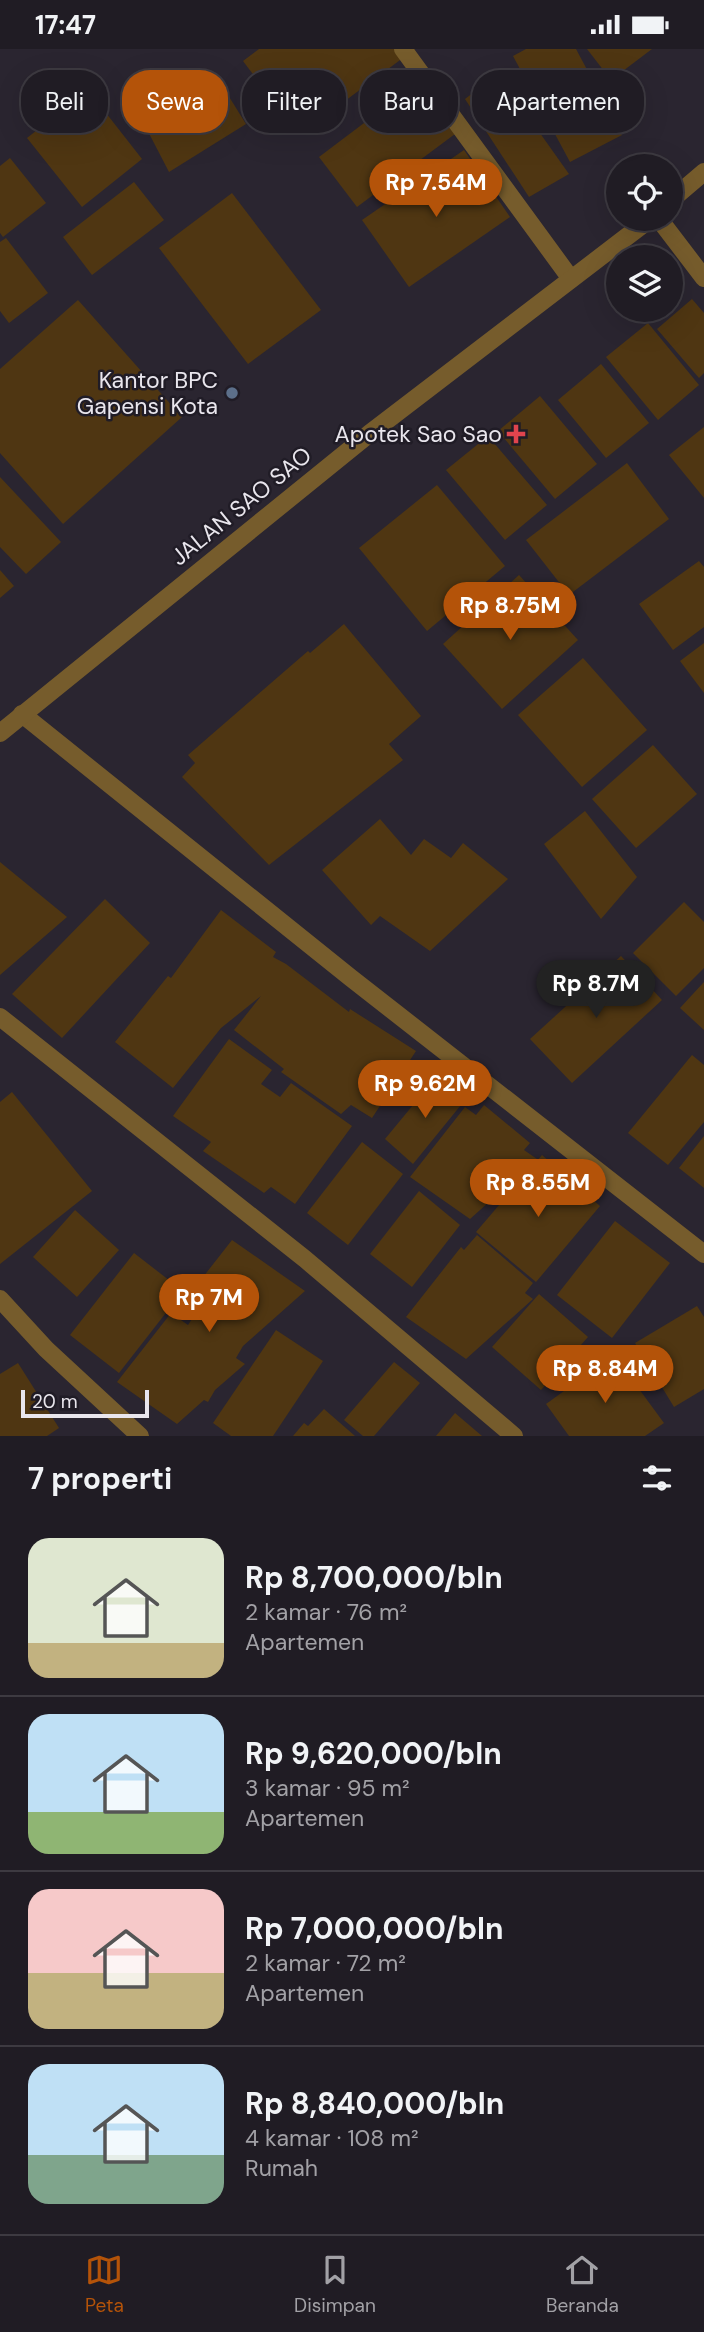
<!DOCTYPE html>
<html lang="id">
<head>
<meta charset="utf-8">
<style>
  :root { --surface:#201c24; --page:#2d2931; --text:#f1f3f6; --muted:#a2a1a6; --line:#3d3a41; --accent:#b45309 }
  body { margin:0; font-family:"DM Sans",sans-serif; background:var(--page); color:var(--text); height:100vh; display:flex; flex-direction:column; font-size:26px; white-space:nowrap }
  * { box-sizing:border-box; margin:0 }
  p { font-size:23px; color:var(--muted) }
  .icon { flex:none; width:38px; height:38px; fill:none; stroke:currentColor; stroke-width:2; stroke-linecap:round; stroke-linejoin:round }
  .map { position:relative; height:1387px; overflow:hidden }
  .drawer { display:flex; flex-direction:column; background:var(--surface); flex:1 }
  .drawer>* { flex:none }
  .banner { position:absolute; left:21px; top:21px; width:663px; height:63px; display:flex; gap:14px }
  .tools { position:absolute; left:606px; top:105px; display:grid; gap:14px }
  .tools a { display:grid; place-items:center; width:77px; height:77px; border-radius:50%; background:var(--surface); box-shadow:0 7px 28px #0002,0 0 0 2px var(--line); font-size:35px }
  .scale { position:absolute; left:21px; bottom:18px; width:128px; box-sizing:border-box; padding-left:7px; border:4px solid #e9e6ed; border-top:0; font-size:19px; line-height:24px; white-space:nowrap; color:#e9e6ed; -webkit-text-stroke:5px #201c26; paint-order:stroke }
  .price { position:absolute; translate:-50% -60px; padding:0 16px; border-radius:24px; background:var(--accent); color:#fff; font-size:23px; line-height:46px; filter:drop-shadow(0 2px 4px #0008) }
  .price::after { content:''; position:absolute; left:50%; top:42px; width:21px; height:16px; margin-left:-10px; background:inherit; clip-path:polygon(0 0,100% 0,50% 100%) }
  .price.selected { background:#222; color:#fff }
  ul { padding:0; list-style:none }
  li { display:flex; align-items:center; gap:21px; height:175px; padding:0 28px }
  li+li { border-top:2px solid var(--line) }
  li span { display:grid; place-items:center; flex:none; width:196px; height:140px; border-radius:21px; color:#555 }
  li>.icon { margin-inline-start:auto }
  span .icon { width:84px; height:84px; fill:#fffc; stroke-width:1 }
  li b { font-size:30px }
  h2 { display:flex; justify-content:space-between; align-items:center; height:84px; padding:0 28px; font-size:30px }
  .tag { padding:0 24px; border-radius:28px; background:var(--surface); box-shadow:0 7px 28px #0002,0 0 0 2px var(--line); font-size:24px; line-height:63px }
  .tag.selected { background:var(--accent); color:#fff }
  .status { display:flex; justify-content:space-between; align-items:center; height:49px; padding:0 35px; background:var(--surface); direction:ltr }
  .status svg { height:19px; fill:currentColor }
  .dock { display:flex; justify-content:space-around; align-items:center; height:98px; border-top:2px solid var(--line); background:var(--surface); font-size:19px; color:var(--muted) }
  .dock a { display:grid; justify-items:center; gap:4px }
  .dock .selected { color:var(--accent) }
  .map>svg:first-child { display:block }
  .building { fill:#4f3612 }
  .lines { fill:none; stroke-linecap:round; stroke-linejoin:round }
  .minor { stroke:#765c2c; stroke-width:18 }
  .service-dot { fill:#5c6f8a; stroke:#201c26; stroke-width:2.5 }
  .health-dot { fill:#e0444e; stroke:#201c26; stroke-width:2.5 }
  .labels { text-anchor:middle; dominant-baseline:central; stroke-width:5; stroke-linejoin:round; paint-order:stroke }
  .poi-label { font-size:23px; fill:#e9e6ed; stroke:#201c26; text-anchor:end }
  .street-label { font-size:23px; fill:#e9e6ed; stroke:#201c26 }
</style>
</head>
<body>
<div class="status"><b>17:47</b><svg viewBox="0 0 49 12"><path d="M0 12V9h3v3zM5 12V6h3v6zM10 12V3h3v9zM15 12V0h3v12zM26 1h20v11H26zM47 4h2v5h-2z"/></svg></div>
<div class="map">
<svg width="704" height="1387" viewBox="0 0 704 1387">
  <rect width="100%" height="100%" fill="#2a2530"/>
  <g class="building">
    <path d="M 259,0 L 415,0 L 299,86 L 243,12 Z"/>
    <path d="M 526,0 L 576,0 L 622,86 L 570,113 L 513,7 Z"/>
    <path d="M 587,0 L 652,0 L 611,31 Z"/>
    <path d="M 213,22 L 246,75 L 169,123 L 140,67 Z"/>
    <path d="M 498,25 L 569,125 L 529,148 L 465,50 Z"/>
    <path d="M 425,28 L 463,79 L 357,158 L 319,108 Z"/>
    <path d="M 88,41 L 142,110 L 82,158 L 27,89 Z"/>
    <path d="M 464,101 L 510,168 L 409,238 L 362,171 Z"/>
    <path d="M 10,109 L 46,154 L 3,188 L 0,184 L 0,117 Z"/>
    <path d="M 134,133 L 164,171 L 92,226 L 63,188 Z"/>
    <path d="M 232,144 L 321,261 L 248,315 L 159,199 Z"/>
    <path d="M 6,189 L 48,244 L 9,274 L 0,262 L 0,193 Z"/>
    <path d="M 692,250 L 704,264 L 704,324 L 699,329 L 657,280 Z"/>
    <path d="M 78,251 L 182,368 L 63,475 L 0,404 L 0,320 Z"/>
    <path d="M 648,274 L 699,336 L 658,371 L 606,308 Z"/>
    <path d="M 601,315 L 649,374 L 606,409 L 558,351 Z"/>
    <path d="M 540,347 L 597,415 L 555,450 L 498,382 Z"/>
    <path d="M 704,378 L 704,449 L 669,406 Z"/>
    <path d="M 488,387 L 547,456 L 505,491 L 446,421 Z"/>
    <path d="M 627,414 L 669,470 L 569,546 L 526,491 Z"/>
    <path d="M 0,428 L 61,493 L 26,525 L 0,498 Z"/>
    <path d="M 437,436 L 505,517 L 427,582 L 359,499 Z"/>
    <path d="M 699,512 L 704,518 L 704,578 L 673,601 L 639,555 Z"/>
    <path d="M 0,521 L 14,537 L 0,549 Z"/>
    <path d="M 519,526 L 578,591 L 502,660 L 443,595 Z"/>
    <path d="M 344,575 L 421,667 L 389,695 L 403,711 L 269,816 L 182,728 L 195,714 L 188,706 L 308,602 L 310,604 Z"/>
    <path d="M 704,594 L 704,644 L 680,612 Z"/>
    <path d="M 583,609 L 647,681 L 582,738 L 518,666 Z"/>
    <path d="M 653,696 L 697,745 L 636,799 L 592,750 Z"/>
    <path d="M 585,762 L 637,828 L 601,870 L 544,795 Z"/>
    <path d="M 380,770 L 411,806 L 424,790 L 451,809 L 463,794 L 508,830 L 430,902 L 380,867 L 371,876 L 322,821 Z"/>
    <path d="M 0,813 L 67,868 L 0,926 Z"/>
    <path d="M 105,850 L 150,894 L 62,989 L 12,945 Z"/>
    <path d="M 684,853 L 704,873 L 704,919 L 676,947 L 633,904 Z"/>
    <path d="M 221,861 L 276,903 L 273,908 L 286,915 L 349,963 L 350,960 L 416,1002 L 372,1069 L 351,1056 L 341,1065 L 281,1023 L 284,1020 L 234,981 L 261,947 L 221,979 L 173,1039 L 115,993 L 168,927 L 171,929 Z"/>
    <path d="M 621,907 L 662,951 L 572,1034 L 530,990 Z"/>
    <path d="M 704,933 L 704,981 L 680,959 Z"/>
    <path d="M 229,990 L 272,1021 L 261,1035 L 280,1048 L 291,1034 L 352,1077 L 295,1155 L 271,1138 L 264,1144 L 203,1102 L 211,1093 L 173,1067 Z"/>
    <path d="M 692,1006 L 704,1016 L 704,1073 L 668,1116 L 628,1084 Z"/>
    <path d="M 437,1027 L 465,1051 L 413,1115 L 385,1090 Z"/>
    <path d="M 12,1043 L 92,1142 L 0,1215 L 0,1053 Z"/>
    <path d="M 484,1056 L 530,1094 L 524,1101 L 537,1110 L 470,1170 L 410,1128 L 465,1058 L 476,1066 Z"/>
    <path d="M 704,1087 L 704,1139 L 679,1119 Z"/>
    <path d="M 362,1093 L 403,1125 L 348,1196 L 307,1164 Z"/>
    <path d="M 542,1106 L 600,1157 L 536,1233 L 476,1183 Z"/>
    <path d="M 419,1142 L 460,1176 L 412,1238 L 370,1205 Z"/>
    <path d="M 75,1161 L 119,1201 L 77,1248 L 33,1208 Z"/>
    <path d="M 615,1172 L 670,1214 L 612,1289 L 557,1246 Z"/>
    <path d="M 477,1186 L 533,1234 L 525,1244 L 533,1250 L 466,1310 L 406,1268 L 461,1198 L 464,1201 Z"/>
    <path d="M 232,1191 L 305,1242 L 243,1297 L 236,1309 L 245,1315 L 215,1341 L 208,1353 L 204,1351 L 177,1375 L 117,1333 L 171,1264 L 188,1276 L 192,1270 L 178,1260 Z"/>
    <path d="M 134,1204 L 183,1242 L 119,1324 L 70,1286 Z"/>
    <path d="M 539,1245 L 588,1288 L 541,1341 L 492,1298 Z"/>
    <path d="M 697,1257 L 704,1268 L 704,1340 L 674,1358 L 635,1294 Z"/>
    <path d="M 276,1281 L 323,1312 L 273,1387 L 231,1387 L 213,1374 Z"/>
    <path d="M 614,1306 L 664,1374 L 645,1387 L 569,1387 L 546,1355 Z"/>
    <path d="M 394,1313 L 420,1334 L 374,1387 L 363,1387 L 344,1371 Z"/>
    <path d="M 18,1314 L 59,1379 L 47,1387 L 0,1387 L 0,1325 Z"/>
    <path d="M 324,1360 L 355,1387 L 293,1387 L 304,1374 L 308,1377 Z"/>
    <path d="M 455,1364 L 482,1387 L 436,1387 Z"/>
  </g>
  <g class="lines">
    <g class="minor">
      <path d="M 403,0 L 571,230"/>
      <path d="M 670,152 L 704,123"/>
      <path d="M 659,170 L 704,229"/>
      <path d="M 22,665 L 351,929 L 704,1205"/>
      <path d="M 0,684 L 369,385 L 650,170"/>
      <path d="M 0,968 L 305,1210 L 514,1387"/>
      <path d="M 0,1250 L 46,1300 L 140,1387"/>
    </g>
  </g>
  <circle class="service-dot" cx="232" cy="344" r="7"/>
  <path class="health-dot" d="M512.5 374.5h7v7h7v7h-7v7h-7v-7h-7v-7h7z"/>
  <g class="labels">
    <g class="poi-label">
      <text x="218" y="331">Kantor BPC<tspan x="218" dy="26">Gapensi Kota</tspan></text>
      <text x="502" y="385">Apotek Sao Sao</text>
    </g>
    <g class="street-label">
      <text transform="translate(241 457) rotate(-39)">JALAN SAO SAO</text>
    </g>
  </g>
</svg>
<div class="tools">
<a><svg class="icon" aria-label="locate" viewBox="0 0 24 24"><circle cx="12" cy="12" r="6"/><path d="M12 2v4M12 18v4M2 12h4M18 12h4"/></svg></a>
<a><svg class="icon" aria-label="layers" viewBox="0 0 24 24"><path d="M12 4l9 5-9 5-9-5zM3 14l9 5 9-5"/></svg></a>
</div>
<div class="scale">20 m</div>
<b class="price" style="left:436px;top:170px">Rp 7.54M</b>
<b class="price" style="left:510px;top:593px">Rp 8.75M</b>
<b class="price selected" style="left:596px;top:971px">Rp 8.7M</b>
<b class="price" style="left:425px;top:1071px">Rp 9.62M</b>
<b class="price" style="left:538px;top:1170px">Rp 8.55M</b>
<b class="price" style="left:209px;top:1285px">Rp 7M</b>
<b class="price" style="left:605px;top:1356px">Rp 8.84M</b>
<div class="banner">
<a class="tag">Beli</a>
<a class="tag selected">Sewa</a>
<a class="tag">Filter</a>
<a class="tag">Baru</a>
<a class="tag">Apartemen</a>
</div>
</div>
<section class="drawer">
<h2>7 properti<svg class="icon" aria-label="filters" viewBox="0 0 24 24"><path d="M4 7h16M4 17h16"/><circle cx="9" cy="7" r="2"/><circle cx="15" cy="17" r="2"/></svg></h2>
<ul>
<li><span style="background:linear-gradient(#dfe7d0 75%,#c2b280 0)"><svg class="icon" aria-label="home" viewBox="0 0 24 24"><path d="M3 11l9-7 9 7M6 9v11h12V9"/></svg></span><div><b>Rp 8,700,000/bln</b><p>2 kamar · 76 m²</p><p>Apartemen</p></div></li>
<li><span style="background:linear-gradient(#bfe0f5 70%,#8fb573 0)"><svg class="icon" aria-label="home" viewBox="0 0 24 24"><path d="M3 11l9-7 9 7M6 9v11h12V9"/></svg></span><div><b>Rp 9,620,000/bln</b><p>3 kamar · 95 m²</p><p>Apartemen</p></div></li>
<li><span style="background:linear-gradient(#f6c9c9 60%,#c2b280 0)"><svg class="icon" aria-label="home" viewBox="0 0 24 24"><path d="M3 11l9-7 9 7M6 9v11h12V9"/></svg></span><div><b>Rp 7,000,000/bln</b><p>2 kamar · 72 m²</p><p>Apartemen</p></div></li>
<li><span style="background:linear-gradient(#bfe0f5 65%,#7fa58c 0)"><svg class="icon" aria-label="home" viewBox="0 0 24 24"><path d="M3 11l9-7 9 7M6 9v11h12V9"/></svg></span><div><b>Rp 8,840,000/bln</b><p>4 kamar · 108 m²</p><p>Rumah</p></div></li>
</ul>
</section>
<nav class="dock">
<a class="selected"><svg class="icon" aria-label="map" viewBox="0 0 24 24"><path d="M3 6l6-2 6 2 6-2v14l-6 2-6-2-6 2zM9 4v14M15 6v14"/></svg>Peta</a>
<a><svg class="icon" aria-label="saved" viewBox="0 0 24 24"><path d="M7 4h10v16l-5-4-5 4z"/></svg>Disimpan</a>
<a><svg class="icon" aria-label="home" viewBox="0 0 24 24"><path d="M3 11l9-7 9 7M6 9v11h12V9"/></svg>Beranda</a>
</nav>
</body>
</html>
